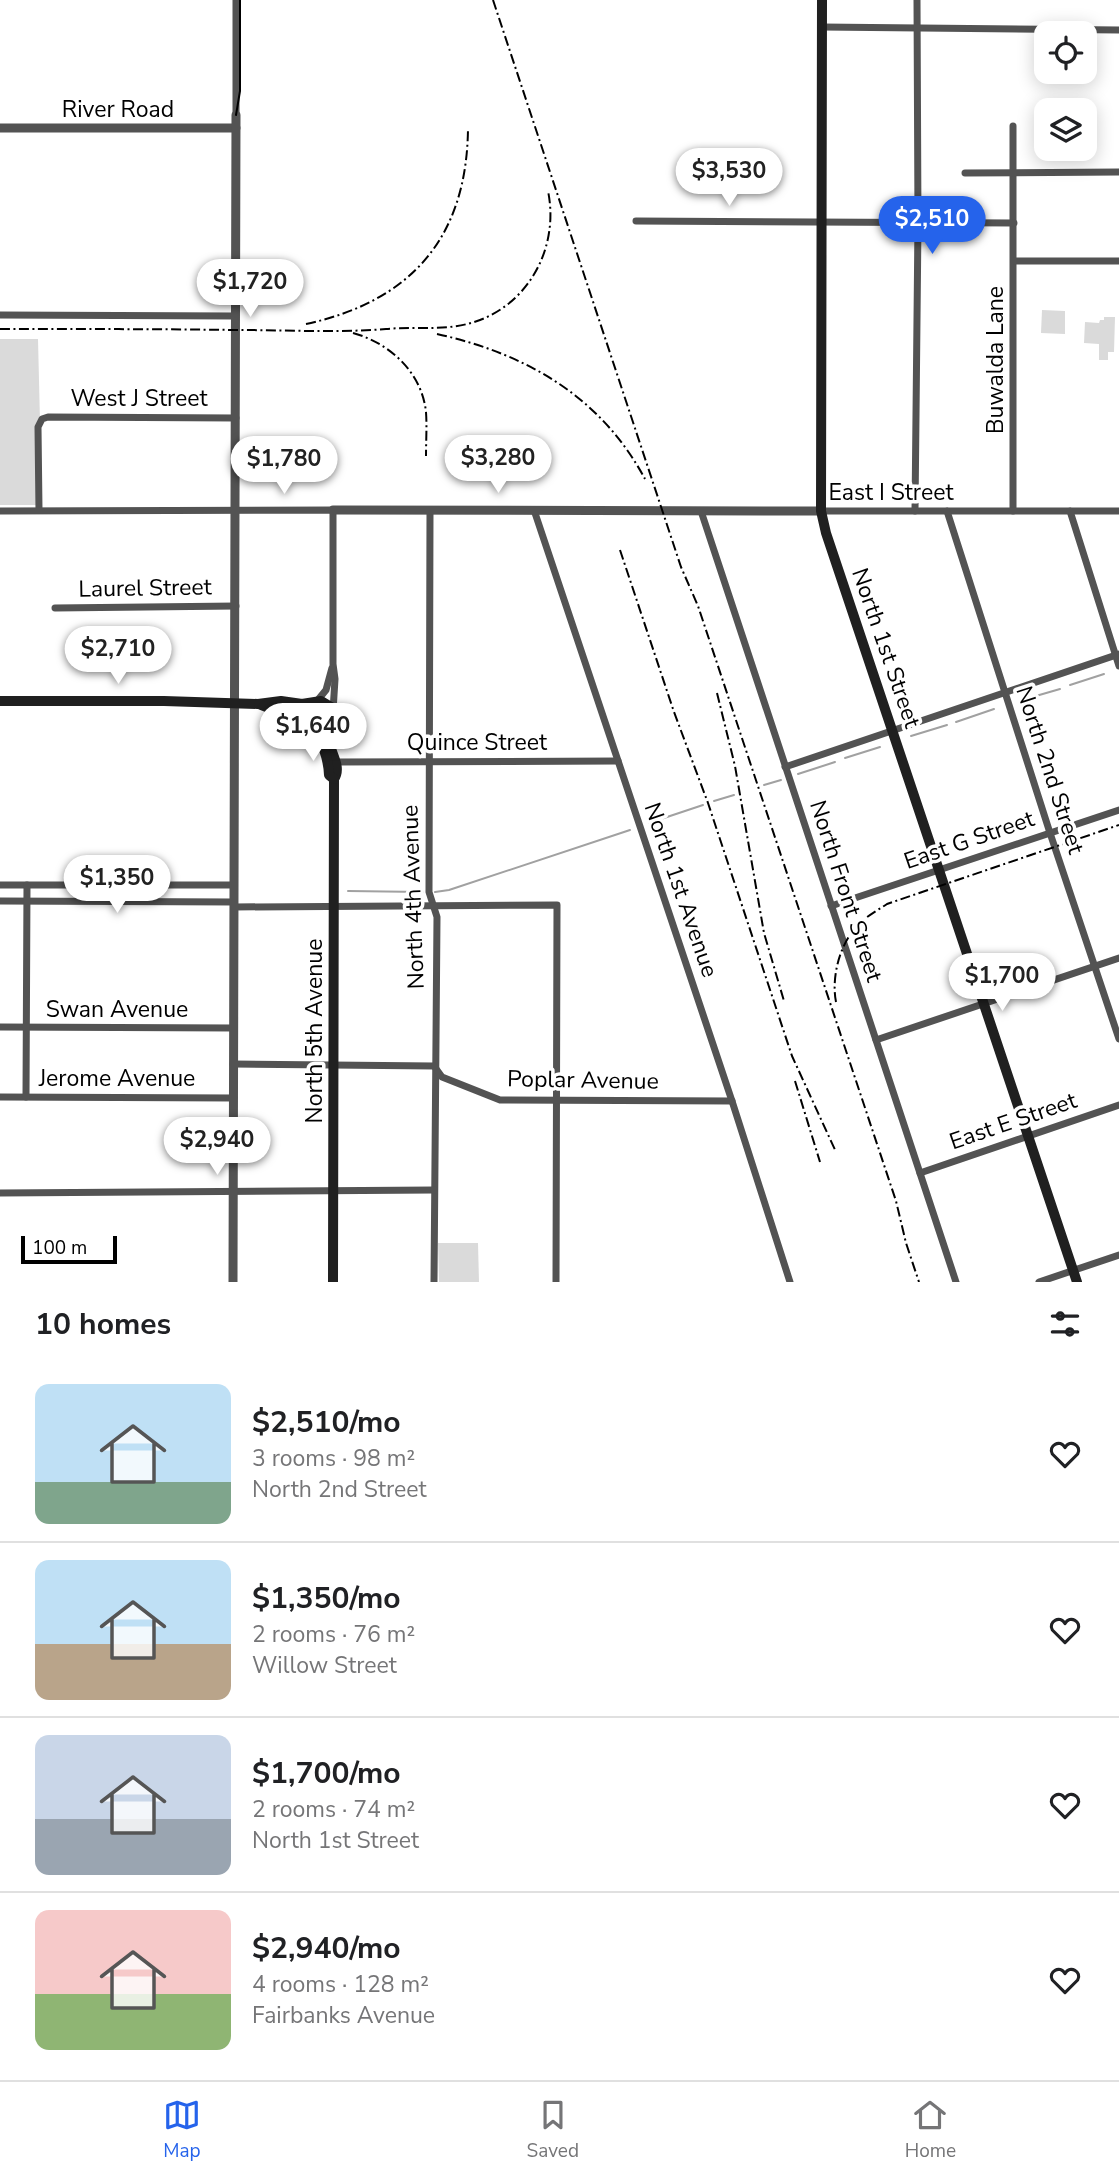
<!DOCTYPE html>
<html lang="en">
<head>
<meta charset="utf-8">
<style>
  :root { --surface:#fff; --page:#f6f6f6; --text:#202124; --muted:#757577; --line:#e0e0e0; --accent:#2563eb }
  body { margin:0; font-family:"Nunito Sans",sans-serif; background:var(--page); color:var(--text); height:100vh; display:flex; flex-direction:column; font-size:26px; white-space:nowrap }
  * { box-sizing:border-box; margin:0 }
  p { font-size:23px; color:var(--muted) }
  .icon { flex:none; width:38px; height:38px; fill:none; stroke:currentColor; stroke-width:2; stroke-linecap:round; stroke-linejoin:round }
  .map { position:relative; height:1282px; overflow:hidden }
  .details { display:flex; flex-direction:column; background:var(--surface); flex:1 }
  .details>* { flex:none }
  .buttons { position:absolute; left:1034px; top:21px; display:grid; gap:14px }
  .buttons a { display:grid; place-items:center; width:63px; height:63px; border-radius:14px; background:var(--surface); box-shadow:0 4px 18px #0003; font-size:35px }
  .scale { position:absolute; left:21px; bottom:18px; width:96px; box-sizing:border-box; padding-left:7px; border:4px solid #000; border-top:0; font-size:19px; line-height:24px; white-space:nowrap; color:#000; -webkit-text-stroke:5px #fff; paint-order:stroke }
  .price { position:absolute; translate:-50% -60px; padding:0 16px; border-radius:24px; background:#fff; color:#222; font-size:23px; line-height:46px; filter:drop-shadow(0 2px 4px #0008) }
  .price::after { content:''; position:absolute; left:50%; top:42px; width:21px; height:16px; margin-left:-10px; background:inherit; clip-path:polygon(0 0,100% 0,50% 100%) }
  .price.selected { background:var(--accent); color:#fff }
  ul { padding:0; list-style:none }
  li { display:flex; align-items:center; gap:21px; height:175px; padding:0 35px }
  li+li { border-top:2px solid var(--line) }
  li span { display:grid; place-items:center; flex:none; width:196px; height:140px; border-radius:14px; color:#555 }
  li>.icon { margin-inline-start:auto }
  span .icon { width:84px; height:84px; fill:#fffc; stroke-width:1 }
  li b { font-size:30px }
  h2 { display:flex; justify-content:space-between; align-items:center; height:84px; padding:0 35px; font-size:30px }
  .dock { display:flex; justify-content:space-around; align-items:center; height:98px; border-top:2px solid var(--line); background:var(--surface); font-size:19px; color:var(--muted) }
  .dock a { display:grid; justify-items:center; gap:4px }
  .dock .selected { color:var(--accent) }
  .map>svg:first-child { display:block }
  .green { fill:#dadada }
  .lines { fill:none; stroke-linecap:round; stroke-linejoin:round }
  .stream { stroke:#a1a1a1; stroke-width:2 }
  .minor { stroke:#535353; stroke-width:7 }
  .tertiary { stroke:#535353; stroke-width:9 }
  .secondary { stroke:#202020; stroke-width:10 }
  .tram { stroke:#000; stroke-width:2 }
  .rail { stroke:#000; stroke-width:2; stroke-dasharray:10 3.5 2 3.5; stroke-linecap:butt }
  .labels { text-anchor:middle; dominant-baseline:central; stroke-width:7; stroke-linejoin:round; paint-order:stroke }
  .street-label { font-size:23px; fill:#000; stroke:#fff }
</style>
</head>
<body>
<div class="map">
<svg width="1119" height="1282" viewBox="0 0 1119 1282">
  <rect width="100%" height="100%" fill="#fff"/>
  <g class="green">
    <path d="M 1042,310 L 1065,311 L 1065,334 L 1041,333 Z"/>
    <path d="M 1104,317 L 1115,317 L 1114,352 L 1108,352 L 1108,360 L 1099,360 L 1099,344 L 1084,343 L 1085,322 L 1099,323 L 1100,320 L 1104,320 Z"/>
    <path d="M 0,339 L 38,339 L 42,505 L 0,505 Z"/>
    <path d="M 438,1243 L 478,1243 L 479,1282 L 439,1282 Z"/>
  </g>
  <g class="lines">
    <g class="stream">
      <path d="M 1070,685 L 1104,674"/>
      <path d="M 1022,700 L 1060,689"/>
      <path d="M 956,722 L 994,709"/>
      <path d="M 911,736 L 947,725"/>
      <path d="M 845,758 L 880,747"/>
      <path d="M 798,774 L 835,762"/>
      <path d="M 764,785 L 781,780"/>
      <path d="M 714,801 L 734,795"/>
      <path d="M 649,823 L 703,805"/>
      <path d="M 348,891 L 423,892"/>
      <path d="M 435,892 L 449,890 L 630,830"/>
    </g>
    <g class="minor">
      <path d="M 236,0 L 236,115"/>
      <path d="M 822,27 L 1119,30"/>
      <path d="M 1013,126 L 1013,511"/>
      <path d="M 965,173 L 1119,172"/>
      <path d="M 636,221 L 1014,223"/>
      <path d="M 1014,261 L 1119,261"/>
      <path d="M 0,315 L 235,316"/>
      <path d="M 39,510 L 38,427 L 42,419 L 48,417 L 236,418"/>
      <path d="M 430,510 L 429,892 L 437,917 L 434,1282"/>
      <path d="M 534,510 L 732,1101 L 790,1282"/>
      <path d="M 0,511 L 333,510 L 333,664 L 335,679 L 333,711"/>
      <path d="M 701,511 L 956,1282"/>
      <path d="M 821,511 L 1119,511"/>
      <path d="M 915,511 L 918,223 L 917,0"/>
      <path d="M 947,511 L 1050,833 L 1119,1039"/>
      <path d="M 1070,511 L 1119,666"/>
      <path d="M 55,608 L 236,606"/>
      <path d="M 317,701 L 326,690 L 332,668"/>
      <path d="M 336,762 L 618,761"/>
      <path d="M 785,767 L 1119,654"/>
      <path d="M 0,885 L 233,885"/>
      <path d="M 0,901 L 234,902"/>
      <path d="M 831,906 L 1119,810"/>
      <path d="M 234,907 L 557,905 L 556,1282"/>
      <path d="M 0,1027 L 234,1028"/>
      <path d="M 876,1040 L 1119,958"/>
      <path d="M 233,1064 L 434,1066 L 442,1077 L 500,1100 L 732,1101"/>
      <path d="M 0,1097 L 234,1098"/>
      <path d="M 26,1097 L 27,885"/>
      <path d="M 920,1173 L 1119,1105"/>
      <path d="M 0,1193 L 434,1190"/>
      <path d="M 1039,1282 L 1119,1255"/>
    </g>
    <g class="tertiary">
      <path d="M 0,128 L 236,128"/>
      <path d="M 333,510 L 821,511"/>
      <path d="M 233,1282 L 236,115"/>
    </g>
    <g class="secondary">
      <path d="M 822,0 L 821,511 L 826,533 L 1077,1282"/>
      <path d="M 0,701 L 164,701 L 258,704 L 281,701 L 302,704 L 321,701 L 331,707 C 336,719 328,728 329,741 C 331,754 342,767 334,779 L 333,1282"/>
      <path d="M 259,704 C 269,710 280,708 291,712 C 315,720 328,752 329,775 L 334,779"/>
    </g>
    <path class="tram" d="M 236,115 L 240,91 L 240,0"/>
    <g class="rail">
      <path d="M 493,0 L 681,567 L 698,606 L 896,1201 L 906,1243 L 919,1282"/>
      <path d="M 306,324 C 412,301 467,237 468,128"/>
      <path d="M 0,329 C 79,329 159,329 238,330 C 287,330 337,333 386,329 C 419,326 449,332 480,320 C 532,300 559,244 548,191"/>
      <path d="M 353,333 C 390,343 422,373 426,412 C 427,426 426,441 426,456"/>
      <path d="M 437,334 C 527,354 601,397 645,479"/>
      <path d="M 620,550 L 674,712 L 708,803 L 792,1056 L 836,1152"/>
      <path d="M 717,693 L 735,766 L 764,933 L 784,1001"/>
      <path d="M 836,1002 C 831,977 840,942 859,924 C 867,916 878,910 887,904 L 1119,825"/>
      <path d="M 795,1081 L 820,1162"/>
    </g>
  </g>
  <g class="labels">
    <g class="street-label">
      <text x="118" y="109">River Road</text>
      <text transform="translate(995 360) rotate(-90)">Buwalda Lane</text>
      <text x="139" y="398">West J Street</text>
      <text x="891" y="492">East I Street</text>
      <text transform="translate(145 588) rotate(-1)">Laurel Street</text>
      <text transform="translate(886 648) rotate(71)">North 1st Street</text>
      <text x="477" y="742">Quince Street</text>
      <text transform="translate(1050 770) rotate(72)">North 2nd Street</text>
      <text transform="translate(969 840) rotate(-19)">East G Street</text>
      <text transform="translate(681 890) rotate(71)">North 1st Avenue</text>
      <text transform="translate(846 891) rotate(72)">North Front Street</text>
      <text transform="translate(413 897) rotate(-92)">North 4th Avenue</text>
      <text x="117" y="1009">Swan Avenue</text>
      <text transform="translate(314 1031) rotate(-90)">North 5th Avenue</text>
      <text x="117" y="1078">Jerome Avenue</text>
      <text transform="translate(583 1080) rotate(1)">Poplar Avenue</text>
      <text transform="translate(1013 1121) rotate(-19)">East E Street</text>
    </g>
  </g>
</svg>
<div class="buttons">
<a><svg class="icon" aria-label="locate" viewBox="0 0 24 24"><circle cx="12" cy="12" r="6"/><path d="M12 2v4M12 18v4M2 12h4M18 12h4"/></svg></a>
<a><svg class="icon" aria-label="layers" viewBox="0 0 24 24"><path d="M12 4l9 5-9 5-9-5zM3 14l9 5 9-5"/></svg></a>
</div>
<div class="scale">100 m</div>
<b class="price" style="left:729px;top:208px">$3,530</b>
<b class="price selected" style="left:932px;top:256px">$2,510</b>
<b class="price" style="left:250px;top:319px">$1,720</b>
<b class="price" style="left:498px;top:495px">$3,280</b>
<b class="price" style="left:284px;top:496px">$1,780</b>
<b class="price" style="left:118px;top:686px">$2,710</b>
<b class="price" style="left:313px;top:763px">$1,640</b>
<b class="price" style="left:117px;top:915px">$1,350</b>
<b class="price" style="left:1002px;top:1013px">$1,700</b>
<b class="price" style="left:217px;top:1177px">$2,940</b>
</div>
<section class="details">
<h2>10 homes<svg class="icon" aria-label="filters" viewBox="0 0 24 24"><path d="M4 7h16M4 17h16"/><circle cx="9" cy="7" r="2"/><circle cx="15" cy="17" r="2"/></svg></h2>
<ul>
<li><span style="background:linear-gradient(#bfe0f5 70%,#7fa58c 0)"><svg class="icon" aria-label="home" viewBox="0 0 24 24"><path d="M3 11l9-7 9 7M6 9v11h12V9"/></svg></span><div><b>$2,510/mo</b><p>3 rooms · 98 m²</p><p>North 2nd Street</p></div><svg class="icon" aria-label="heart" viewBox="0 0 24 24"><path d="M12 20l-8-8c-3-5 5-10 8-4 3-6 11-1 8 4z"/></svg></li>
<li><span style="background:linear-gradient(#bfe0f5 60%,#b9a48a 0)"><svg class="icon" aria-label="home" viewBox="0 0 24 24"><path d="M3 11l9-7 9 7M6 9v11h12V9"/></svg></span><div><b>$1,350/mo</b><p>2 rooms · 76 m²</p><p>Willow Street</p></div><svg class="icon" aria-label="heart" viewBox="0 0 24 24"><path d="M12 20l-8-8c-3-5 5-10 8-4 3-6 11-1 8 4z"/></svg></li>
<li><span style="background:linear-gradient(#c9d6e8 60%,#9aa5b1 0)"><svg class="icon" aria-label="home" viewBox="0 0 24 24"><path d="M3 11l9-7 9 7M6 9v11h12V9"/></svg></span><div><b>$1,700/mo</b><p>2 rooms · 74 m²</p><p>North 1st Street</p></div><svg class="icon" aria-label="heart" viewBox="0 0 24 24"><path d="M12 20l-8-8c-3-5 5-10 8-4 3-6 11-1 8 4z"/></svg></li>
<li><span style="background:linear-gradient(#f6c9c9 60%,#8fb573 0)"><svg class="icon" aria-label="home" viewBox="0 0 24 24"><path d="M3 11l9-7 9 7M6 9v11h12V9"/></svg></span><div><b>$2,940/mo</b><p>4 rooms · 128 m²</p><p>Fairbanks Avenue</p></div><svg class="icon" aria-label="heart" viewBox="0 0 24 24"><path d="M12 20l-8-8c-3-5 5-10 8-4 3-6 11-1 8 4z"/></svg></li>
</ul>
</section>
<nav class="dock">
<a class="selected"><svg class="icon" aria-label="map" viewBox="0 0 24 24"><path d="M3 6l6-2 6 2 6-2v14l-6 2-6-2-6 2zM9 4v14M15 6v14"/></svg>Map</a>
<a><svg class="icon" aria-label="saved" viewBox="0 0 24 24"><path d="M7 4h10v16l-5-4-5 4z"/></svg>Saved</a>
<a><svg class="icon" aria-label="home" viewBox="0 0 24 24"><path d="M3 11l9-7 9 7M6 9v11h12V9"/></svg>Home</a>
</nav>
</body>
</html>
